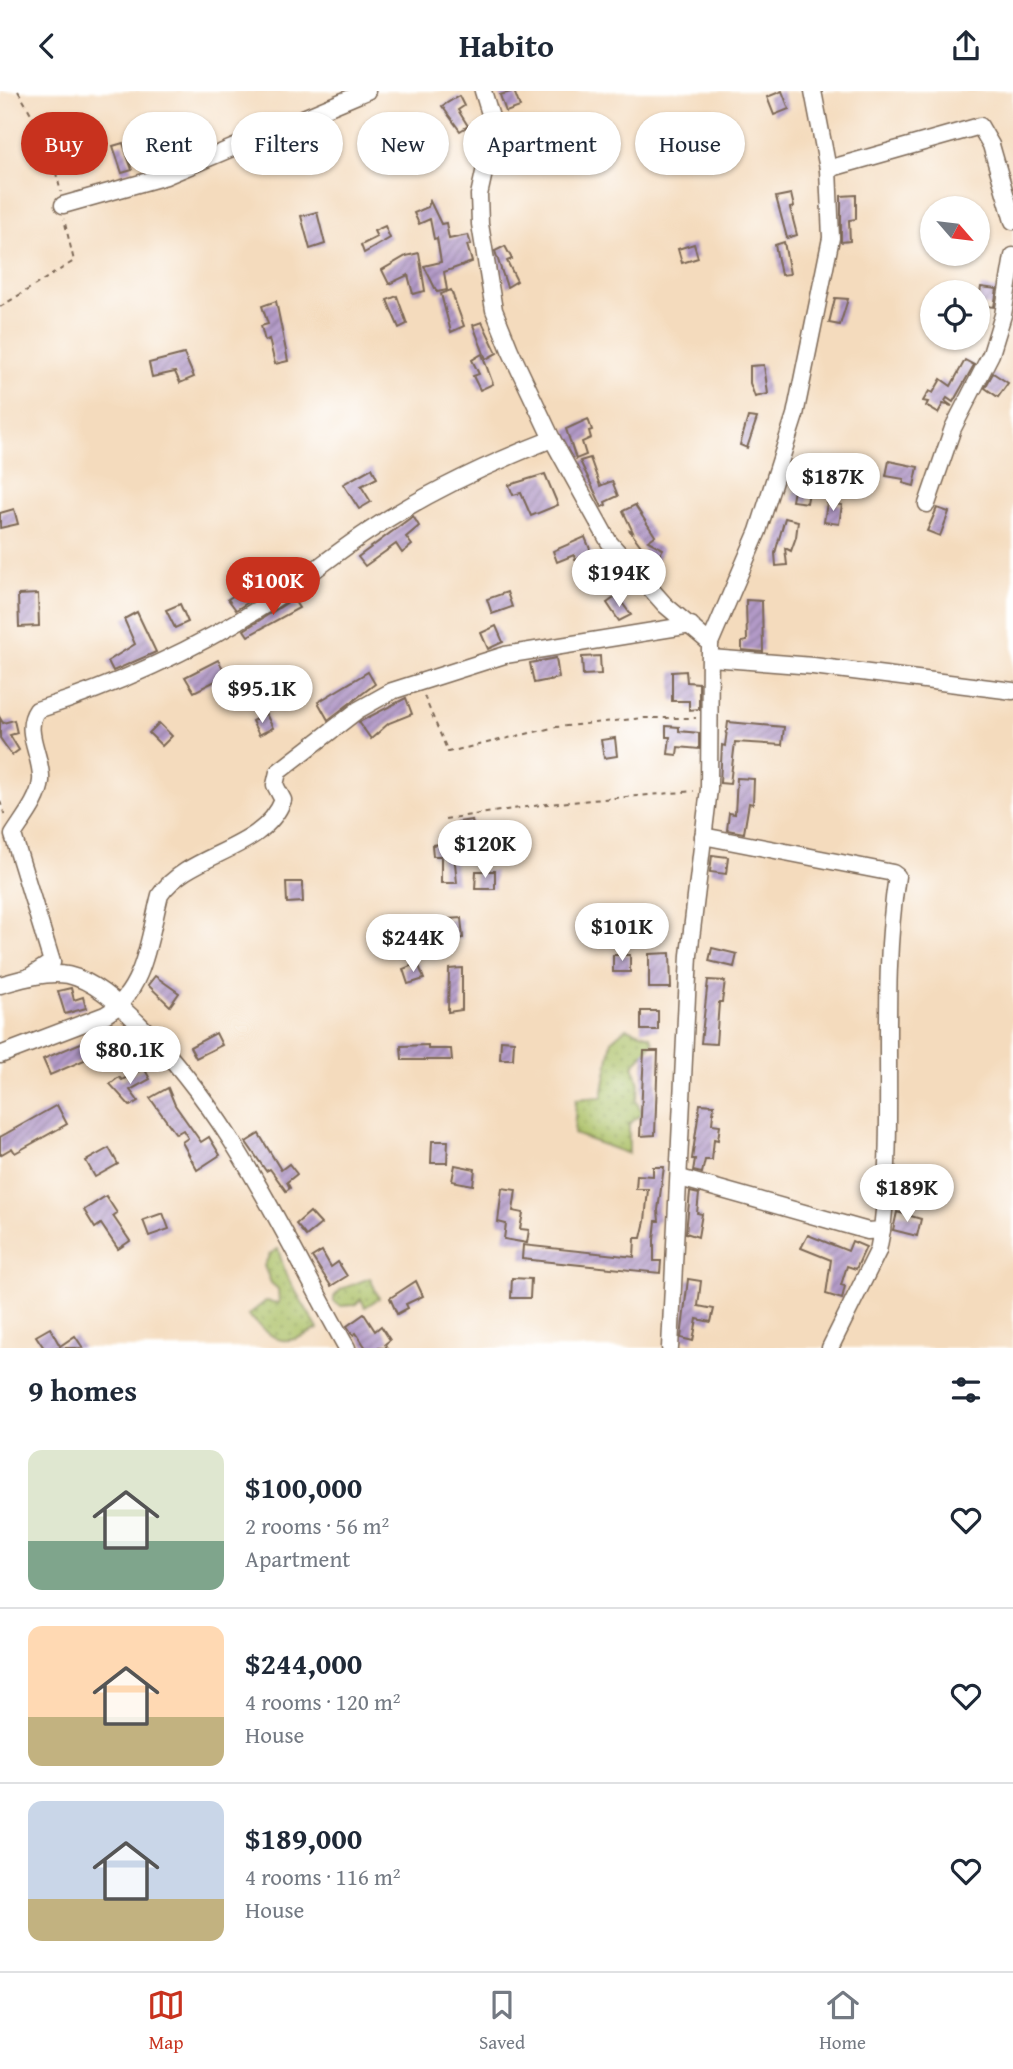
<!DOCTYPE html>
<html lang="en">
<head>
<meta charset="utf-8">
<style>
  :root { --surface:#fff; --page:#f6f6f7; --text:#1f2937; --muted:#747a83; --line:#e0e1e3; --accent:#c8321e }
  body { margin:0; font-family:"Gentium Book Plus",serif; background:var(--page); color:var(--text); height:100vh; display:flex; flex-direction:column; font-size:26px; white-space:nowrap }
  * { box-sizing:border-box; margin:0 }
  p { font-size:23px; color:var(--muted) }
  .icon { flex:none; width:38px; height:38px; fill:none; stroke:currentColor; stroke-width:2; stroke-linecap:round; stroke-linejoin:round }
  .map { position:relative; height:1257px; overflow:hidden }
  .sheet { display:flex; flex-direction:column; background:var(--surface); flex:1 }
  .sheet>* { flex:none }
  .top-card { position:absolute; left:21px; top:21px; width:971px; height:63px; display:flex; gap:14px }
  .needle { width:46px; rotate:118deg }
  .controls { position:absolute; left:920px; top:105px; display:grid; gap:14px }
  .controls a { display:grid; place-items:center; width:70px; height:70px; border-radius:50%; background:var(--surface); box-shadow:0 2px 5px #0004; font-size:35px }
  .price { position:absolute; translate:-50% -60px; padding:0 16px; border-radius:24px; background:#fff; color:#222; font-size:23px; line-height:46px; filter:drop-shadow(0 2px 4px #0008) }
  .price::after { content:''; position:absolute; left:50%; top:42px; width:21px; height:16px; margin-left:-10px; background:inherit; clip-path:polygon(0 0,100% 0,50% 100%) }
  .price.active { background:var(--accent); color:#fff }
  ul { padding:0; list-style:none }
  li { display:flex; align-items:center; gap:21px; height:175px; padding:0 28px }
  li+li { border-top:2px solid var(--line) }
  li span { display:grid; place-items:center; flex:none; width:196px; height:140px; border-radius:14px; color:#555 }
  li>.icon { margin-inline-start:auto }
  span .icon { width:84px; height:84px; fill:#fffc; stroke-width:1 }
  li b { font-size:30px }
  h2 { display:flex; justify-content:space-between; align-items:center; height:84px; padding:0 28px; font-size:30px }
  .chip { padding:0 24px; border-radius:32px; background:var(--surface); box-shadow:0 2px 5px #0004; font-size:24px; line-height:63px }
  .chip.active { background:var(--accent); color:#fff }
  header { display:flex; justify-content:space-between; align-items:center; height:91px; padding:0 28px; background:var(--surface); font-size:32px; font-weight:700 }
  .tabs { display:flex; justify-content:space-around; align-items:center; height:98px; border-top:2px solid var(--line); background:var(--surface); font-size:19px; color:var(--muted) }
  .tabs a { display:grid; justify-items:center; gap:4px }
  .tabs .active { color:var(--accent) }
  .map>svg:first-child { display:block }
  .green { fill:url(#green-dots); stroke:#737542; stroke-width:2 }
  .building { fill:url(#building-hatch) }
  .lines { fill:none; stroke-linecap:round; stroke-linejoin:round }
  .minor-casing { stroke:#7c6856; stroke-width:19 }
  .path { stroke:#7c6856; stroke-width:2; stroke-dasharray:5 5; stroke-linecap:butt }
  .minor { stroke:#fff; stroke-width:16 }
</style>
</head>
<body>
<header><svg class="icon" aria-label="back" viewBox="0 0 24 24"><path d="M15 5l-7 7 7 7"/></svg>Habito<svg class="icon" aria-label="share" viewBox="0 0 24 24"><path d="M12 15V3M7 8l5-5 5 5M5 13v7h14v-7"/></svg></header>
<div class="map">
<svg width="1013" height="1257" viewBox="0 0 1013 1257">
  <defs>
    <pattern id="green-dots" width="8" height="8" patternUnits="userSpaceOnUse" patternTransform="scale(1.75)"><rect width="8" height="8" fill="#abc065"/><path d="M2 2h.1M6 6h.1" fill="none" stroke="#8c9c53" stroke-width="1.8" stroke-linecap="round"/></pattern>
    <pattern id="building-hatch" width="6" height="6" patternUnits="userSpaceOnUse" patternTransform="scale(1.75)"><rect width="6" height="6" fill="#b29ac7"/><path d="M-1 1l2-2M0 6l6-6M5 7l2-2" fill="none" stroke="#927ea1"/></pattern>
  </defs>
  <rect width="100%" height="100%" fill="#fff"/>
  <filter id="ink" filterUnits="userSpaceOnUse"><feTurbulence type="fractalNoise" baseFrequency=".0143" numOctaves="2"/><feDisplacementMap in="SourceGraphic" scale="14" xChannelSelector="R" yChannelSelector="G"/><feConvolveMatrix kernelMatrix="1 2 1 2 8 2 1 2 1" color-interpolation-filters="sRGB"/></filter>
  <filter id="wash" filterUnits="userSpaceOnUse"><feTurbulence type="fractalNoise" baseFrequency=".00686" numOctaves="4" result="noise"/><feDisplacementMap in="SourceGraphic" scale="28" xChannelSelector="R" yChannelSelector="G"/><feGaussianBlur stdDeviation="1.57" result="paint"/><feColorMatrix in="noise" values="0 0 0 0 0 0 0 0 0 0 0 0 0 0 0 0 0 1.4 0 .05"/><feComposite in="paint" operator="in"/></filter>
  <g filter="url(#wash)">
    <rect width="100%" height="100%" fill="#f4dbbd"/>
    <g class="green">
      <path d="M 626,937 L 650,945 L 653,951 L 633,975 C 639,988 641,996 636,1009 L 642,1023 L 629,1033 L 629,1063 L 574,1043 L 576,1008 L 602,1006 L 612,949 Z"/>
      <path d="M 278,1158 L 286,1184 L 318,1238 C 280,1257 278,1252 248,1224 L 266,1210 L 279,1212 L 278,1198 L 271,1192 L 264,1175 L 270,1163 Z"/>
      <path d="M 370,1187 L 379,1207 L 365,1216 L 361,1208 L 355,1214 L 341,1215 L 334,1211 L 334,1206 L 341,1198 Z"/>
    </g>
    <g id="blocks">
      <g class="building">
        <path d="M 514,0 L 520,16 L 506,21 L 500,4 Z"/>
        <path d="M 782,0 L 789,18 L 774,24 L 767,6 Z"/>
        <path d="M 459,5 L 464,15 L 458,19 L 468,35 L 460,40 L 442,15 Z"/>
        <path d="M 123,52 L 132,79 L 122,82 L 113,55 Z"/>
        <path d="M 791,103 L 794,116 L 790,117 L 797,144 L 787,147 L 776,106 Z"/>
        <path d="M 856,104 L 856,128 L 849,129 L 850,150 L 841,151 L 841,105 Z"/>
        <path d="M 430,110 L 441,133 L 446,132 L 449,148 L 468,144 L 471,153 L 467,154 L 472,171 L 444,181 L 447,199 L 437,201 L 424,175 L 441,171 L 437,147 L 434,148 L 430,128 L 419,133 L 414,122 L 428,116 Z"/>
        <path d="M 317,121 L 325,153 L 310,158 L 301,125 Z"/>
        <path d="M 385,135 L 390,147 L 364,162 L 361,154 L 377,146 L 374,140 Z"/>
        <path d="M 784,151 L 790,183 L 781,184 L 775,154 Z"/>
        <path d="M 694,153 L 698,167 L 682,172 L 678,158 Z"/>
        <path d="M 505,155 L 512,168 L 507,170 L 517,190 L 507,196 L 495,160 Z"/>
        <path d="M 419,162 L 425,200 L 413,203 L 408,184 L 389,193 L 382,179 L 406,165 Z"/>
        <path d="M 981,196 L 997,198 L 994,216 L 978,214 Z"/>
        <path d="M 451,199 L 464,235 L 451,241 L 441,203 Z"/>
        <path d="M 397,205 L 407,233 L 399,237 L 387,209 Z"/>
        <path d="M 835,207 L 848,208 L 840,234 L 829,232 Z"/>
        <path d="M 276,210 L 288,270 L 275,273 L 269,248 L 265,250 L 261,235 L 268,233 L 262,215 Z"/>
        <path d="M 482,231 L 497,262 L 486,268 L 473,234 Z"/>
        <path d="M 184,263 L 194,286 L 180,292 L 175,281 L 152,286 L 149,272 Z"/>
        <path d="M 482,263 L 493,293 L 480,299 L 473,285 L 479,283 L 472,269 Z"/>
        <path d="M 965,269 L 974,274 L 953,311 L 947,307 L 945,310 L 952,315 L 943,313 L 938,322 L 926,315 L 928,311 L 923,310 L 929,300 L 933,302 L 941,288 L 951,295 Z"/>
        <path d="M 764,274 L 768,303 L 755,306 L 750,292 L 750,275 Z"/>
        <path d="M 993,282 L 1008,292 L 998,306 L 985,297 Z"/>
        <path d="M 748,326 L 757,327 L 747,357 L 740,354 Z"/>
        <path d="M 588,328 L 592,339 L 589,340 L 591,347 L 582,351 L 586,364 L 576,368 L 566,338 Z"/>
        <path d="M 590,367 L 600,395 L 612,390 L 618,405 L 605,411 L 606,414 L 602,416 L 580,370 Z"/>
        <path d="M 889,370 L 918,376 L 914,395 L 903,392 L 904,388 L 886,385 Z"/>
        <path d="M 372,377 L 377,387 L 361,395 L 371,411 L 359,418 L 343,393 Z"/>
        <path d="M 801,378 L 813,380 L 807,412 L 792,410 L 794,399 L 798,400 Z"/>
        <path d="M 545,383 L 558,414 L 531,425 L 521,402 L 513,404 L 509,394 Z"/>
        <path d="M 827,412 L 842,414 L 839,433 L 824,431 Z"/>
        <path d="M 635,414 L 655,445 L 648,450 L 663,458 L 654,474 L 643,467 L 646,462 L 630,440 L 633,441 L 623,420 Z"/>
        <path d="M 937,417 L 949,421 L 940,445 L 927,440 Z"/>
        <path d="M 14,418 L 18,433 L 0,437 L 0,422 Z"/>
        <path d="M 413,425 L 419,435 L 406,446 L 412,454 L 402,462 L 396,453 L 365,475 L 358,466 Z"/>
        <path d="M 785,427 L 798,430 L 796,446 L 791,460 L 785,457 L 787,474 L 776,475 L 775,462 Z"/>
        <path d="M 585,446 L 596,473 L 603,469 L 611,485 L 592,494 L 580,467 L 575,469 L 574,464 L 557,471 L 553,460 Z"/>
        <path d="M 280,476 L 286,487 L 236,519 L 228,508 Z"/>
        <path d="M 507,501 L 512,516 L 492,523 L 487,508 Z"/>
        <path d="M 38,503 L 39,535 L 19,536 L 18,504 Z"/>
        <path d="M 617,505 L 631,524 L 619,530 L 607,512 Z"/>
        <path d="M 293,508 L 299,517 L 248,545 L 244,539 Z"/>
        <path d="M 746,509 L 762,510 L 763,561 L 742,559 L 742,551 L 747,550 Z"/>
        <path d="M 180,513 L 188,531 L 175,537 L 166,519 Z"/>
        <path d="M 137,521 L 156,561 L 113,580 L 108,570 L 135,553 L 124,528 Z"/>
        <path d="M 496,535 L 503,551 L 488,558 L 481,542 Z"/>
        <path d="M 600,565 L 601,583 L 583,584 L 582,566 Z"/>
        <path d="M 556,567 L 559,587 L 534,592 L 530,572 Z"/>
        <path d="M 218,569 L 227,584 L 194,601 L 185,586 Z"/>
        <path d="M 686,580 L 687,591 L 699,592 L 699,618 L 689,619 L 689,610 L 672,610 L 672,581 Z"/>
        <path d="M 368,581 L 375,593 L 328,629 L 318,611 Z"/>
        <path d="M 406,607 L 412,623 L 389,632 L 371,648 L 359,631 Z"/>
        <path d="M 266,623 L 273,637 L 259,644 L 252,630 Z"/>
        <path d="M 0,627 L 3,632 L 14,629 L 17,642 L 10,644 L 19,659 L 12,664 L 0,647 Z"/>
        <path d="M 728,631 L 784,636 L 782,654 L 735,651 L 730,693 L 720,692 L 722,654 L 725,655 Z"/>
        <path d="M 159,632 L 172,645 L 162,655 L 149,642 Z"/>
        <path d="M 666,635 L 679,636 L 679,640 L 699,642 L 699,658 L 678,656 L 677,664 L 668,663 L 670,646 L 666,646 Z"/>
        <path d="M 615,647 L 617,665 L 604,667 L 601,649 Z"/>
        <path d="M 737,687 L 754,688 L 753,713 L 749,712 L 744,742 L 727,739 L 729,722 L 735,723 Z"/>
        <path d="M 472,729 L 475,747 L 461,749 L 458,731 Z"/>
        <path d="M 453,752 L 457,792 L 441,792 L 441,765 L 433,765 L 432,754 Z"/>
        <path d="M 712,764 L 728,766 L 726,783 L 710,781 Z"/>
        <path d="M 476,780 L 495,780 L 495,798 L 475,798 Z"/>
        <path d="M 286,791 L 302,791 L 303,811 L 287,812 Z"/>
        <path d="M 461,827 L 463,847 L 450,849 L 448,828 Z"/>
        <path d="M 712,857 L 737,863 L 734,876 L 709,870 Z"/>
        <path d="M 670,862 L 671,897 L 649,897 L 649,863 Z"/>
        <rect x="613" y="864" width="17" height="17"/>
        <path d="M 418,872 L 424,888 L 408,893 L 403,878 Z"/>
        <path d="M 462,877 L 462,919 L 448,921 L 449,878 Z"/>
        <path d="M 155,885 L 179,902 L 170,915 L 148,894 Z"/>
        <path d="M 708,889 L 725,890 L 722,911 L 719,911 L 716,953 L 701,952 Z"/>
        <path d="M 71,897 L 74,909 L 83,906 L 86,917 L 65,923 L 58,900 Z"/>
        <rect x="641" y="920" width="17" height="19"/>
        <path d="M 216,942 L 222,954 L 196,967 L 190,956 Z"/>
        <path d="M 501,949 L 514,950 L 513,968 L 500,968 Z"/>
        <path d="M 83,951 L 89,967 L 50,984 L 43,968 Z"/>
        <path d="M 428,954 L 428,958 L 451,958 L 452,969 L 402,969 L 401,955 Z"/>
        <path d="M 644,960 L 658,960 L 655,1044 L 640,1045 Z"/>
        <path d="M 144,977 L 150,988 L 130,999 L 138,1010 L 130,1015 L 110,993 L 119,986 L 122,989 Z"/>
        <path d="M 168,997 L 175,1014 L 201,1051 L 209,1046 L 220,1064 L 197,1079 L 182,1051 L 188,1047 L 183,1039 L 176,1043 L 150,1007 Z"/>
        <path d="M 700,1013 L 714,1014 L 712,1033 L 720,1034 L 718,1049 L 714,1048 L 712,1069 L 705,1069 L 702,1082 L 693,1080 L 695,1068 L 692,1068 Z"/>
        <path d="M 57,1014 L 67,1033 L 15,1062 L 12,1057 L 0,1064 L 0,1046 Z"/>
        <path d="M 259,1043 L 281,1079 L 289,1073 L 297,1083 L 287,1091 L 290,1097 L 286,1100 L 270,1078 L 266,1080 L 246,1051 Z"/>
        <path d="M 432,1050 L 448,1050 L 447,1072 L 431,1072 Z"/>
        <path d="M 109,1057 L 118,1073 L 95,1086 L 86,1070 Z"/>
        <path d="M 455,1074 L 475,1078 L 473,1094 L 452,1090 Z"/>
        <path d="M 653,1076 L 664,1076 L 658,1119 L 659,1130 L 656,1130 L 654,1149 L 654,1170 L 661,1170 L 660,1182 L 522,1168 L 523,1154 L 634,1166 L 635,1147 L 641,1147 L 645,1130 L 648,1098 L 636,1098 L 637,1084 L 653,1085 Z"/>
        <path d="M 502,1097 L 516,1099 L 513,1120 L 523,1122 L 520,1138 L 529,1139 L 527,1152 L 504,1148 L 506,1133 L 498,1131 Z"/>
        <path d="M 690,1101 L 699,1103 L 697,1122 L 702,1123 L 698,1146 L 686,1142 Z"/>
        <path d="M 106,1105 L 117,1122 L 113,1125 L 130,1150 L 118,1158 L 101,1133 L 95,1137 L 84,1119 Z"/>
        <path d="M 310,1121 L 321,1133 L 306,1145 L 296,1133 Z"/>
        <path d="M 897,1121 L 921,1128 L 917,1145 L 893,1139 Z"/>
        <path d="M 163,1122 L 169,1138 L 149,1145 L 143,1129 Z"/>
        <path d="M 808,1144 L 848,1160 L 852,1150 L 866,1156 L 856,1178 L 847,1175 L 841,1194 L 845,1195 L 842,1208 L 826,1203 L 831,1169 L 801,1157 Z"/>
        <path d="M 322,1160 L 331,1176 L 338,1171 L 347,1185 L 331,1195 L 312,1166 Z"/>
        <path d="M 512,1187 L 531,1188 L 530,1207 L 511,1207 Z"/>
        <path d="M 688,1188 L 701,1190 L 698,1215 L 714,1218 L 711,1231 L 697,1228 L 693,1250 L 681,1247 Z"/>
        <path d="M 416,1190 L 423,1205 L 406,1213 L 408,1217 L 397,1223 L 390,1207 Z"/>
        <path d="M 364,1223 L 375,1240 L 381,1235 L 390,1249 L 385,1253 L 387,1257 L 366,1257 L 356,1242 L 353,1244 L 347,1235 Z"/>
        <path d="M 50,1237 L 60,1255 L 75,1245 L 83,1257 L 44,1257 L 36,1245 Z"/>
      </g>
    </g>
  </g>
  <g filter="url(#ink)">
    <use href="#blocks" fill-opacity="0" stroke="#7c6856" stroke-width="2"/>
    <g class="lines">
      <g class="minor-casing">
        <g id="minor">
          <path d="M 483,0 L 494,36 L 479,104 L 480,133 L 494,219 L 510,259 L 552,348 L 609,451 L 665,514 L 710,552"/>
          <path d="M 828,78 L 980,35 L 991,54 L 1013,130"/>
          <path d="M 63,114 L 166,85 L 367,0"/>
          <path d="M 927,413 L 953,337 L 991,263 L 1003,224 L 1013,165"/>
          <path d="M 711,567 L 813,575 L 1013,600"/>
          <path d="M 29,886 L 52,871 L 13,744 C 23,728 39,709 41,690 C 43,666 22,640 37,619 C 117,594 197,557 268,512 C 304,489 336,461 372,438 C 428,401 490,372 552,348"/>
          <path d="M 0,894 C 21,888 46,880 68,884 C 95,890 118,913 137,931 C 232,1023 283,1144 347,1257"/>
          <path d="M 0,964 L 105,924 C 145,901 149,846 160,804 C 189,761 263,761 283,709 L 275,694 L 278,681 L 358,619 L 392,600 L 505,564 L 691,534"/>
          <path d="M 680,1087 L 868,1140 L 882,1139 C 896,1021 879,902 897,785 L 893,782 L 703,745"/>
          <path d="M 670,1257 L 689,864 L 709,698 L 710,552 L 758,440 L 795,324 L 831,147 L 828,78 L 813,0"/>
          <path d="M 830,1257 L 878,1160 L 882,1139"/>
        </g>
      </g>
      <g class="path">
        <path d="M 18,0 L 48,52 L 61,101"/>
        <path d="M 0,216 L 74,170 L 64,128"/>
        <path d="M 424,605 L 448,661 L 556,636 L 644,627 L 696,627"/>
        <path d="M 0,710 L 6,728"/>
        <path d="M 445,728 L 547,713 L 694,700"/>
      </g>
      <use href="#minor" class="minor"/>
    </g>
  </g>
</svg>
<div class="controls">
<a><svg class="needle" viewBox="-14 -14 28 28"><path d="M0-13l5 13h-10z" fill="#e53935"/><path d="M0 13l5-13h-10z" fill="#747a83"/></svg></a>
<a><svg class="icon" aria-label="locate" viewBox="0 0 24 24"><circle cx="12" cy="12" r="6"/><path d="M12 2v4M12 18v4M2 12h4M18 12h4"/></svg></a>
</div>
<b class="price" style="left:833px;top:422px">$187K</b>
<b class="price" style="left:619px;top:518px">$194K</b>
<b class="price active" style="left:273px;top:526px">$100K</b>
<b class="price" style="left:262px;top:634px">$95.1K</b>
<b class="price" style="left:485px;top:789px">$120K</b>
<b class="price" style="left:622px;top:872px">$101K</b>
<b class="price" style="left:413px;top:883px">$244K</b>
<b class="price" style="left:130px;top:995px">$80.1K</b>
<b class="price" style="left:907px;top:1133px">$189K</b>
<div class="top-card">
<a class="chip active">Buy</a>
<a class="chip">Rent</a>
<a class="chip">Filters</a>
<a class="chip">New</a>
<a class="chip">Apartment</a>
<a class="chip">House</a>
</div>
</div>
<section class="sheet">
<h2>9 homes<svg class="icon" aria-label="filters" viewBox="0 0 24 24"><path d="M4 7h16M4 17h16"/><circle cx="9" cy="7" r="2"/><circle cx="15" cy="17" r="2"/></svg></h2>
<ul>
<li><span style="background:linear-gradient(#dfe7d0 65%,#7fa58c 0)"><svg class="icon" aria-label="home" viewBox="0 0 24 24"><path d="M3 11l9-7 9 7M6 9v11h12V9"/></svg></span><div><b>$100,000</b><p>2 rooms · 56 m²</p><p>Apartment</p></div><svg class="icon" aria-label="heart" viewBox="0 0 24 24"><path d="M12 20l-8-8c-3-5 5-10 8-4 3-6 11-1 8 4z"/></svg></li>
<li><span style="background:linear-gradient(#ffd9b3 65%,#c2b280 0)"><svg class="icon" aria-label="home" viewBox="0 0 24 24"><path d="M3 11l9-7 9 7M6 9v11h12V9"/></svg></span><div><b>$244,000</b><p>4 rooms · 120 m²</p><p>House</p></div><svg class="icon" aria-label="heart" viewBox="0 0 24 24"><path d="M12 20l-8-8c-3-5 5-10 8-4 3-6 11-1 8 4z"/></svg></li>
<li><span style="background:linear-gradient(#c9d6e8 70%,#c2b280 0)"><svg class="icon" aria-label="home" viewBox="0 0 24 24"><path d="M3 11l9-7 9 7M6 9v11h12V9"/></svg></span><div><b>$189,000</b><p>4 rooms · 116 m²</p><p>House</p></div><svg class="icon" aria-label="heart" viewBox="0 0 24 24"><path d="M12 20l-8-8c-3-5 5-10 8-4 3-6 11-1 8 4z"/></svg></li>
</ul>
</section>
<nav class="tabs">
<a class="active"><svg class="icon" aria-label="map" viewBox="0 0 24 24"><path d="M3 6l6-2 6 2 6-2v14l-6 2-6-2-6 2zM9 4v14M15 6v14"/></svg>Map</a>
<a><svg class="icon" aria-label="saved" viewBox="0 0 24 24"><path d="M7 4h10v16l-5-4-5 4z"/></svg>Saved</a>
<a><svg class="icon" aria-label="home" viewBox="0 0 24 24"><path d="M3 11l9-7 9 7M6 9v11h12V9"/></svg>Home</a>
</nav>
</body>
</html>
